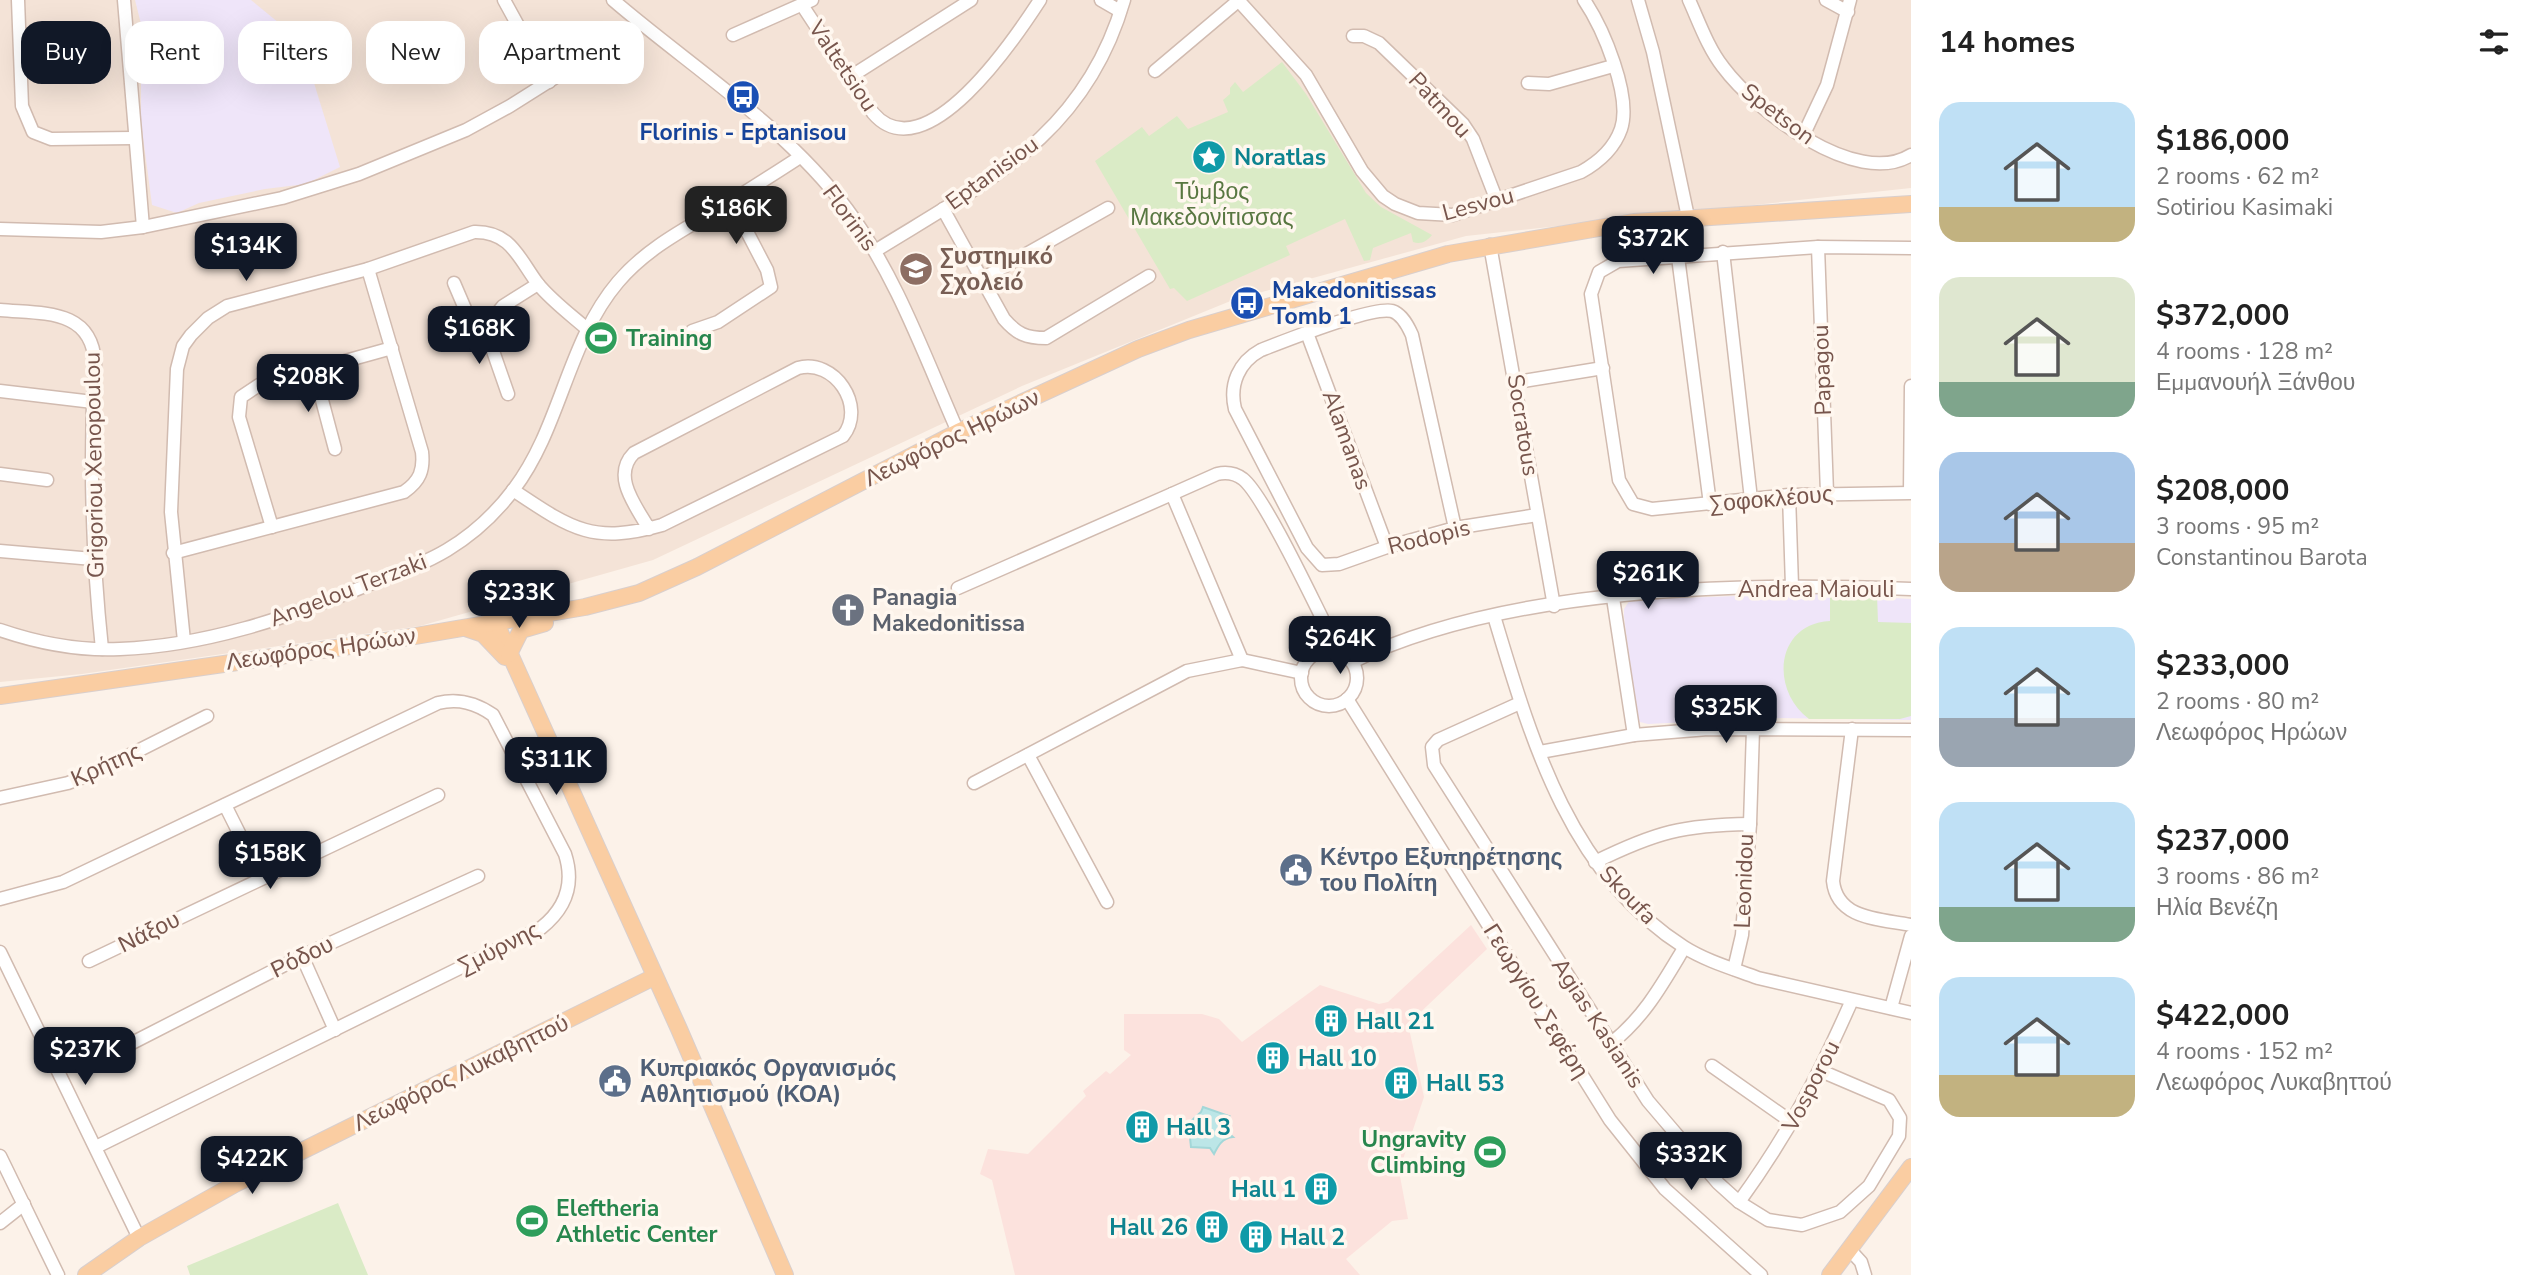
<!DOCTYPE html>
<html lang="en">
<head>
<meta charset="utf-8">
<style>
  :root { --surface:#fff; --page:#f2f2f2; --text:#222; --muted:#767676; --accent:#111827 }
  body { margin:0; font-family:"Nunito Sans",sans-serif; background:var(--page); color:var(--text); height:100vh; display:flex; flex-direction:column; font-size:26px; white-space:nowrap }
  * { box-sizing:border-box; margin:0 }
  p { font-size:23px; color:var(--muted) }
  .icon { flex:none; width:38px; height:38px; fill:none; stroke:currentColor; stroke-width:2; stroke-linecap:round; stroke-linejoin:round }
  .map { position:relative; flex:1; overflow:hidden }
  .sheet { display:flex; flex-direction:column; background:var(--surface); width:630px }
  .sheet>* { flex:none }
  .hud { position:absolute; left:21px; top:21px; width:665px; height:63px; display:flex; gap:14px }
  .price { position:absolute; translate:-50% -60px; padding:0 16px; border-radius:14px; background:var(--accent); color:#fff; font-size:23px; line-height:46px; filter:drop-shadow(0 2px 4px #0008) }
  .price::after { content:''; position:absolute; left:50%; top:42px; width:21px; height:16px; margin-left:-10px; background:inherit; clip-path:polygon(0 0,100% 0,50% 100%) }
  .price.on { background:#222; color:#fff }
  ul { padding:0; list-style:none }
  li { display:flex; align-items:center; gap:21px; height:175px; padding:0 28px }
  li span { display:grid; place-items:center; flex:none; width:196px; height:140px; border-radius:21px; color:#555 }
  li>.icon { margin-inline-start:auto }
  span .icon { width:84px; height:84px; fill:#fffc; stroke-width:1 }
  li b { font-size:30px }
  h2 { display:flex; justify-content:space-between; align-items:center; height:84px; padding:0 28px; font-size:30px }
  .pill { padding:0 24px; border-radius:21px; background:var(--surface); box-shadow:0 7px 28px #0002; font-size:24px; line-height:63px }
  .pill.on { background:var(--accent); color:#fff }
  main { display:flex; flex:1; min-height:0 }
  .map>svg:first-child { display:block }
  .residential { fill:#f4e3d7 }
  .commercial { fill:#fce2dd }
  .education { fill:#efe5f9 }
  .green { fill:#daebc6 }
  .water { fill:#bce6e7; stroke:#a3d7d8; stroke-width:2 }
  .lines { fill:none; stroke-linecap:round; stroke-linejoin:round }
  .minor-casing { stroke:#d1bbb0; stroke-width:15 }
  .major-casing { stroke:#d9cfcd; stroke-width:18 }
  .minor { stroke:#fff; stroke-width:12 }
  .major { stroke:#facda2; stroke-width:16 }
  .labels { text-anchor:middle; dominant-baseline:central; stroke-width:7; stroke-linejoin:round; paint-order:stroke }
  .street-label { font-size:23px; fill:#77554c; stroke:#fff7ef }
  .transit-label { font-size:23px; font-weight:bold; fill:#164399; stroke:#fff7ef }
  .culture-label { font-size:23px; font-weight:bold; fill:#0d838f; stroke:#fff7ef; text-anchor:start }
  .park-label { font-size:23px; fill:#587741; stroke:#fff7ef }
  .education-label { font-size:23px; font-weight:bold; fill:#785e54; stroke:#fff7ef; text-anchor:start }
  .leisure-label { font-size:23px; font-weight:bold; fill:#27864d; stroke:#fff7ef; text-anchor:start }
  .worship-label { font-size:23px; font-weight:bold; fill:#5b616d; stroke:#fff7ef; text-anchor:start }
  .service-label { font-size:23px; font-weight:bold; fill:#4e5e75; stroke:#fff7ef; text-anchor:start }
</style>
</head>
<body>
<main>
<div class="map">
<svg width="1911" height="1275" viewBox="0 0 1911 1275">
  <rect width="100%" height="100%" fill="#fcf2e9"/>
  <path class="residential" d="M 0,0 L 1911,0 L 1911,188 L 1466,236 L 1233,300 L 1022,386 L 653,560 L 420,626 L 82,674 L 0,682 Z"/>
  <path class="commercial" d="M 1471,925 L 1487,949 L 1408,1024 L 1424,1097 L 1399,1171 L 1408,1219 L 1392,1221 L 1346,1259 L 1360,1275 L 1015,1275 L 992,1180 L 980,1174 L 988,1149 L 1028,1154 L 1086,1096 L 1083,1091 L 1106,1071 L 1110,1074 L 1131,1055 L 1124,1050 L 1124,1014 L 1202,1014 L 1219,1019 L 1242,1042 L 1320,985 L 1379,1004 L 1388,1002 Z"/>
  <g class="education">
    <path d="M 135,0 L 251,0 L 301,41 L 340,167 L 306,184 L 265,189 L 199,203 L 177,213 L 152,205 L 141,122 L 141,24 Z"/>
    <path d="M 1769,591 L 1911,599 L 1911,720 L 1771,718 L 1648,724 L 1640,722 L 1636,715 L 1624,616 L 1624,609 L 1630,600 L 1762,595 Z"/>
  </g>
  <g class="green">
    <path d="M 1282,62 L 1306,94 L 1366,193 L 1381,207 L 1432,235 C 1427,241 1421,245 1413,242 L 1411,233 L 1373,248 L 1370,260 L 1364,261 L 1345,219 L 1286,246 L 1290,255 L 1187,301 L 1174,288 L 1170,289 L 1095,161 L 1142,127 L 1149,136 L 1177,116 L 1188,129 L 1228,112 L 1223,100 L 1230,94 L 1230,88 L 1235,82 L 1243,92 Z"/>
    <path d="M 1830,593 L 1877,595 L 1878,622 L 1911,623 L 1911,716 L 1900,719 L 1809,719 C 1770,690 1775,624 1830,621 Z"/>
    <path d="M 338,1203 L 368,1275 L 190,1275 L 187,1266 Z"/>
  </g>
  <path class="water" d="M 1203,1107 L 1229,1116 L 1225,1119 L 1227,1132 L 1233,1137 C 1222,1138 1218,1146 1214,1154 L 1210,1148 L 1191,1147 L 1189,1128 L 1184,1123 L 1189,1123 L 1201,1112 Z"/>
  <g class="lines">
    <g class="minor-casing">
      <g id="minor">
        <path d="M 18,0 L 22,106 L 33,132 L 51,139 L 133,138"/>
        <path d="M 124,0 L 143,227"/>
        <path d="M 504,0 L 549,82"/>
        <path d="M 613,0 C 691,67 784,125 847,209 C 896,275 925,357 958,432"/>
        <path d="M 1101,0 L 1120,11"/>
        <path d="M 1238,0 L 1306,75 L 1362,171 L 1383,196 L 1395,204 L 1418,213 L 1453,215 L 1581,172 C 1599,162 1614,149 1621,129 C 1632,96 1603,28 1584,0"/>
        <path d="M 1638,0 L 1653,52 L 1688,217"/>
        <path d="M 1689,0 C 1699,22 1708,48 1723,67 C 1755,110 1856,189 1911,155"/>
        <path d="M 1826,0 L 1848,12"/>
        <path d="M 802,5 L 873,113 C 925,174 1016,37 1040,0"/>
        <path d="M 733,35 L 812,0"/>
        <path d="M 1353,36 L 1364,36 L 1379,43 L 1463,124 L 1473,139 L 1497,201"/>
        <path d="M 1155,71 L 1238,1"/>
        <path d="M 850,77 L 971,0"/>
        <path d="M 1528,83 L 1549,84 L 1613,66"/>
        <path d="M 1803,136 L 1827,85 L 1850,0"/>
        <path d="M 943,209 L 1004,319 C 1017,334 1026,338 1046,338 L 1149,276"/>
        <path d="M 0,229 L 101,232 L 143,227 L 282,198 L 359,174 L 466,130 L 510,106 L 640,24"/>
        <path d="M 1490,245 L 1554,606"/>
        <path d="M 1818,247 L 1827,493"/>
        <path d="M 1911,248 L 1818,247 L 1618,261 L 1599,272 L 1591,294 L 1619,480 L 1633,504 L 1652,509 L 1789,495 L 1911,493"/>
        <path d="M 875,251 C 986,182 1085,136 1124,0"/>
        <path d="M 1723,252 L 1751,499"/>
        <path d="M 1678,257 L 1710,504"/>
        <path d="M 982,279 L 1108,208"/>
        <path d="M 454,283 L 469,318 L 485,328"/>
        <path d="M 0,310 C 42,314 92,308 95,363 C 89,460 92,554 102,649"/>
        <path d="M 692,331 L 718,322 L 771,287 L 767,270 L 731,201"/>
        <path d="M 1307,333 L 1387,547"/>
        <path d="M 314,370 L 335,449"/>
        <path d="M 1517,382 L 1603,368"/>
        <path d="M 0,391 L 93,402"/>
        <path d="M 508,394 L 485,328 L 503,306 L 538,284"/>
        <path d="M 0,474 L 47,480"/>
        <path d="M 513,490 C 570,528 592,545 662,525 L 843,436 C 867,406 834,358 798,368 L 634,453 C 611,476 636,506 649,529"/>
        <path d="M 1910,492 L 1911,386"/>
        <path d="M 1172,494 L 1217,474 C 1226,472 1235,473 1243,479 C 1263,495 1308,590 1322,618"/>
        <path d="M 1789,495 L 1792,586"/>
        <path d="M 272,527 L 239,417 L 241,397 L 259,385 L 392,348"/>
        <path d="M 1455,528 L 1412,335 C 1408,326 1402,314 1392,311 C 1372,306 1284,341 1261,350 C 1239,362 1229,384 1235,409 L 1307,548 L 1322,565 L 1339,564 L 1387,547 L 1455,528 L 1537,515"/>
        <path d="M 0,551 L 93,559"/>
        <path d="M 173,553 L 404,492 C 420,481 424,470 422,452 L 368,269"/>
        <path d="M 958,588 L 1172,494 L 1242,660"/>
        <path d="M 1613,598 L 1634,735"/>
        <path d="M 1494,616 C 1531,739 1569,874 1684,947 C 1706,961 1734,969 1758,978 L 1911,1013"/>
        <path d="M 0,630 C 38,643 79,651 120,649 C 204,646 287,618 365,586 C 393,575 422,565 447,550 C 472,535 496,513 514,489 C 561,427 567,342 618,282 C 646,249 683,230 720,208 C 747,191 774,174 800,157"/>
        <path d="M 184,641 L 171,512 L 177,369 L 183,346 L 191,335 L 208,318 L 227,306 L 368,269 L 474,232 C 511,231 519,259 538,284 C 552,301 571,315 587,329"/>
        <circle cx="1329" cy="678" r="28"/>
        <path d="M 1352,662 C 1506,587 1742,582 1911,589"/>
        <path d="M 1347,699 L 1610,1120 L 1665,1189 L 1761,1275"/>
        <path d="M 1520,703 L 1438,740 L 1432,747 L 1434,765 L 1648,1101 L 1718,1183 L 1739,1202 L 1768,1220 L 1802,1225 L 1840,1212 L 1869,1186 L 1899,1136 L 1900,1118 L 1889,1100 L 1821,1071"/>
        <path d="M 1852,729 L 1833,881 C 1837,920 1881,919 1911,925"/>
        <path d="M 1540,752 L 1634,735 L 1708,729 L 1911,730"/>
        <path d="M 1028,755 L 1107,902"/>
        <path d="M 974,783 L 1187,671 L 1242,660 L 1302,673"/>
        <path d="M 0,798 L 68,783 L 94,773 L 207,716"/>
        <path d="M 225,805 L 261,877"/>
        <path d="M 1750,824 L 1753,729"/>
        <path d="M 1595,862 C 1656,832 1683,825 1750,824 L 1742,935 L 1734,969"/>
        <path d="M 0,899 L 63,882 L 438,703 C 459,698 476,703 493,715 L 565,854 C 575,885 565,909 541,928 L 96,1147"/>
        <path d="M 0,952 L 139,1238"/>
        <path d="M 302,956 L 335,1030"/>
        <path d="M 89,961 L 438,795"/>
        <path d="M 1891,1008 L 1911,936"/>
        <path d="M 130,1044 L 302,956 L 478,876"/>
        <path d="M 1610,1044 C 1644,1018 1663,983 1684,948"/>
        <path d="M 1712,1066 L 1793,1123"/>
        <path d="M 0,1156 L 58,1275"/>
        <path d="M 1739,1202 C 1789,1133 1818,1077 1852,1000"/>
        <path d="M 0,1223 L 24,1204"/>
        <path d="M 1850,1250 L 1861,1262 L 1865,1275"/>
      </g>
    </g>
    <g class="major-casing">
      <g id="major">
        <path d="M 495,621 L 679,1029 L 785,1275"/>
        <path d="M 465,628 L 483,634 L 505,657"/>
        <path d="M 509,654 L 521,630 L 545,623"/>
        <path d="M 0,696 L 392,640 L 585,607 L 639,593 L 697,567 L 958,432 L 1138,349 L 1189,330 L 1448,254 L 1634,222 L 1911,204"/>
        <path d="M 86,1275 L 139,1238 L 235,1184 L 654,977"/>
        <path d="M 1830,1275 L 1911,1167"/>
      </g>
    </g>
    <use href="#minor" class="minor"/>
    <use href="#major" class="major"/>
  </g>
  <defs>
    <g id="bus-disc" transform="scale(1.75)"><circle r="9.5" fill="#1a4fb4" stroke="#fff7ef"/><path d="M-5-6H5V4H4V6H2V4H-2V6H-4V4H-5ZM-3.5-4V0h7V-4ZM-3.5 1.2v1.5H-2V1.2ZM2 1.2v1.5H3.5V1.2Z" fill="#fff"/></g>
    <g id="sight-disc" transform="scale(1.75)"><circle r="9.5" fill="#0f9aa8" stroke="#fff7ef"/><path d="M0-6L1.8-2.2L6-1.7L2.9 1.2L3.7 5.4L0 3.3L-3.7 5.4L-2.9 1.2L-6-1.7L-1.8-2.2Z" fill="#fff"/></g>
    <g id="school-disc" transform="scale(1.75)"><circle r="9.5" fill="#8d6e63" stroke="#fff7ef"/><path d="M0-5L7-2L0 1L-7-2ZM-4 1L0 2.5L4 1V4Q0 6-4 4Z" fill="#fff"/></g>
    <g id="stadium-disc" transform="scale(1.75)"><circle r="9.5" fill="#2e9e5b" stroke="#fff7ef"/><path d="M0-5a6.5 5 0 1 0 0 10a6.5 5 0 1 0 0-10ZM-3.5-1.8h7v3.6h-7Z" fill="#fff"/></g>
    <g id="church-disc" transform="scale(1.75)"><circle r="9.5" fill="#6b7280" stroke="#fff7ef"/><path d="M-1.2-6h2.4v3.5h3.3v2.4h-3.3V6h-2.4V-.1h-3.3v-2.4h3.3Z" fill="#fff"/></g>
    <g id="civic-disc" transform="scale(1.75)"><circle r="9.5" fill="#5c6f8a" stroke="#fff7ef"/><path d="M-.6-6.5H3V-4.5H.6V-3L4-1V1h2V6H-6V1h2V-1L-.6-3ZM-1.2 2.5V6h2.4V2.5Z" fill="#fff"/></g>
    <g id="building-disc" transform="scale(1.75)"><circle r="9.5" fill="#0f9aa8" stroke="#fff7ef"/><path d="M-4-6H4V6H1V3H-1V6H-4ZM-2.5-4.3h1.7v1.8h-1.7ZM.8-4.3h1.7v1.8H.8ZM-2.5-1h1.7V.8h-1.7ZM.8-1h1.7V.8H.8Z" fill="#fff"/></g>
  </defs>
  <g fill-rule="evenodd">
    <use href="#bus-disc" x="743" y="97"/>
    <use href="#sight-disc" x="1209" y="157"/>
    <use href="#school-disc" x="916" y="269"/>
    <use href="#bus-disc" x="1247" y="303"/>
    <use href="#stadium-disc" x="601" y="338"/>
    <use href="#church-disc" x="848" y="610"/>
    <use href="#civic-disc" x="1296" y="870"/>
    <use href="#building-disc" x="1331" y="1021"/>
    <use href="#building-disc" x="1273" y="1058"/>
    <use href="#civic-disc" x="615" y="1081"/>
    <use href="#building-disc" x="1401" y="1083"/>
    <use href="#building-disc" x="1142" y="1127"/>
    <use href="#stadium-disc" x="1490" y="1152"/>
    <use href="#building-disc" x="1321" y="1189"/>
    <use href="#stadium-disc" x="532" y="1221"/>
    <use href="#building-disc" x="1212" y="1227"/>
    <use href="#building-disc" x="1256" y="1237"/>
  </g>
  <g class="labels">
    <g class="street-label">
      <text transform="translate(843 66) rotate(56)">Valtetsiou</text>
      <text transform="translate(1440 105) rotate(47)">Patmou</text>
      <text transform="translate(1778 114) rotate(37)">Spetson</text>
      <text transform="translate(992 173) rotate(-36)">Eptanisiou</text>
      <text transform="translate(1478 204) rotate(-15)">Lesvou</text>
      <text transform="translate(850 218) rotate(54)">Florinis</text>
      <text transform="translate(1822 370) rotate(-92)">Papagou</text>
      <text transform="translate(1523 425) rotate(81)">Socratous</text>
      <text transform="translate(952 438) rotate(-26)">Λεωφόρος Ηρώων</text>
      <text transform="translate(1347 440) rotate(70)">Alamanas</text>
      <text transform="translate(94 465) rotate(-91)">Grigoriou Xenopoulou</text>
      <text transform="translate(1771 499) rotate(-5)">Σοφοκλέους</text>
      <text transform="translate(1429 537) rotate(-14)">Rodopis</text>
      <text x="1816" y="589">Andrea Maiouli</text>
      <text transform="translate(348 590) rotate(-21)">Angelou Terzaki</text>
      <text transform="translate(321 649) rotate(-8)">Λεωφόρος Ηρώων</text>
      <text transform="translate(106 765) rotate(-24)">Κρήτης</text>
      <text transform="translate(1744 881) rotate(-88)">Leonidou</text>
      <text transform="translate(1628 895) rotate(46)">Skoufa</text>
      <text transform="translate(149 932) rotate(-26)">Νάξου</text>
      <text transform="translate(499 948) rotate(-27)">Σμύρνης</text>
      <text transform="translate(302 957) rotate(-26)">Ρόδου</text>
      <text transform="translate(1536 1001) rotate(58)">Γεωργίου Σεφέρη</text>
      <text transform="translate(1598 1023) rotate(57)">Agias Kasianis</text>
      <text transform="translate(461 1073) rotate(-26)">Λεωφόρος Λυκαβηττού</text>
      <text transform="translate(1811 1086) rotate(-63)">Vosporou</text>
    </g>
    <g class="transit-label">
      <text x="743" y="132">Florinis - Eptanisou</text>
      <text x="1272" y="290" text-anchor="start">Makedonitissas<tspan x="1272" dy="26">Tomb 1</tspan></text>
    </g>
    <g class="culture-label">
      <text x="1234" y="157">Noratlas</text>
      <text x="1356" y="1021">Hall 21</text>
      <text x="1298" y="1058">Hall 10</text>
      <text x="1426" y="1083">Hall 53</text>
      <text x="1166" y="1127">Hall 3</text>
      <text x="1296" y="1189" text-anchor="end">Hall 1</text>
      <text x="1188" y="1227" text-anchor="end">Hall 26</text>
      <text x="1280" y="1237">Hall 2</text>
    </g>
    <g class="park-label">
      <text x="1212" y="191">Τύμβος<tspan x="1212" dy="26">Μακεδονίτισσας</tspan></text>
    </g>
    <g class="education-label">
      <text x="940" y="256">Συστημικó<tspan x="940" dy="26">Σχολειó</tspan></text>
    </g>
    <g class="leisure-label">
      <text x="626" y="338">Training</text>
      <text x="1466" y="1139" text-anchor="end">Ungravity<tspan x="1466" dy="26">Climbing</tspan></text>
      <text x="556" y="1208">Eleftheria<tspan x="556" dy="26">Athletic Center</tspan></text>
    </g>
    <g class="worship-label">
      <text x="872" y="597">Panagia<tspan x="872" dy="26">Makedonitissa</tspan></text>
    </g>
    <g class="service-label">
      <text x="1320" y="857">Κέντρο Εξυπηρέτησης<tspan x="1320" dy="26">του Πολίτη</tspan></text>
      <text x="640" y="1068">Κυπριακός Οργανισμός<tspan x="640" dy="26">Αθλητισμού (ΚΟΑ)</tspan></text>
    </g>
  </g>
</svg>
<b class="price on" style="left:736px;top:246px">$186K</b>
<b class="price" style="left:1653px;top:276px">$372K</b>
<b class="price" style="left:246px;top:283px">$134K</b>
<b class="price" style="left:479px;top:366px">$168K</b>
<b class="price" style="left:308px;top:414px">$208K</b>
<b class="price" style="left:1648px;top:611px">$261K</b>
<b class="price" style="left:519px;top:630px">$233K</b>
<b class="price" style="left:1340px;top:676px">$264K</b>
<b class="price" style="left:1726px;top:745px">$325K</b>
<b class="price" style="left:556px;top:797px">$311K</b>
<b class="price" style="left:270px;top:891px">$158K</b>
<b class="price" style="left:85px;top:1087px">$237K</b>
<b class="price" style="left:1691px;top:1192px">$332K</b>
<b class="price" style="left:252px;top:1196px">$422K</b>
<div class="hud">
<a class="pill on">Buy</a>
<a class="pill">Rent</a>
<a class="pill">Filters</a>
<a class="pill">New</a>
<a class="pill">Apartment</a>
</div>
</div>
<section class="sheet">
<h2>14 homes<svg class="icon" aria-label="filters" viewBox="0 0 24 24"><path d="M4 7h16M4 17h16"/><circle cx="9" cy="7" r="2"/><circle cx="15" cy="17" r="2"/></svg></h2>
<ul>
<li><span style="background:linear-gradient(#bfe0f5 75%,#c2b280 0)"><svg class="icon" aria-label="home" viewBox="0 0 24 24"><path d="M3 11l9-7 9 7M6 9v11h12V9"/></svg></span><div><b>$186,000</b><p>2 rooms · 62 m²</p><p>Sotiriou Kasimaki</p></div></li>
<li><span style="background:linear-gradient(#dfe7d0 75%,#7fa58c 0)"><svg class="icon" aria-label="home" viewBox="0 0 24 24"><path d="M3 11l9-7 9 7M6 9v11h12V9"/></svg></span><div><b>$372,000</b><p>4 rooms · 128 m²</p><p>Εμμανουήλ Ξάνθου</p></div></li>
<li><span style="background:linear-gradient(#a9c7e8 65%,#b9a48a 0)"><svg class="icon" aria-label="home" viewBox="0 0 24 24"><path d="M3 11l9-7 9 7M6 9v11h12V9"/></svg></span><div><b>$208,000</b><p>3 rooms · 95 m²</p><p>Constantinou Barota</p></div></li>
<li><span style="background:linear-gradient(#bfe0f5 65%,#9aa5b1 0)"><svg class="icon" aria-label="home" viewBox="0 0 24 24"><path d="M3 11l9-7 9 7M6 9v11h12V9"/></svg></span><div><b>$233,000</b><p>2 rooms · 80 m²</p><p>Λεωφόρος Ηρώων</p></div></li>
<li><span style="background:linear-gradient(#bfe0f5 75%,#7fa58c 0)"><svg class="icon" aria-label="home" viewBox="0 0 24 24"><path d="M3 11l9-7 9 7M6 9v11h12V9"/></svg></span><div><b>$237,000</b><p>3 rooms · 86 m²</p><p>Ηλία Βενέζη</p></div></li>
<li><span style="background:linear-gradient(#bfe0f5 70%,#c2b280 0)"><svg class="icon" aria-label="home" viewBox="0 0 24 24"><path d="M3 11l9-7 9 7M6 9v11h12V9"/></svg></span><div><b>$422,000</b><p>4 rooms · 152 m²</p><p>Λεωφόρος Λυκαβηττού</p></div></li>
</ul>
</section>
</main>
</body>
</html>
